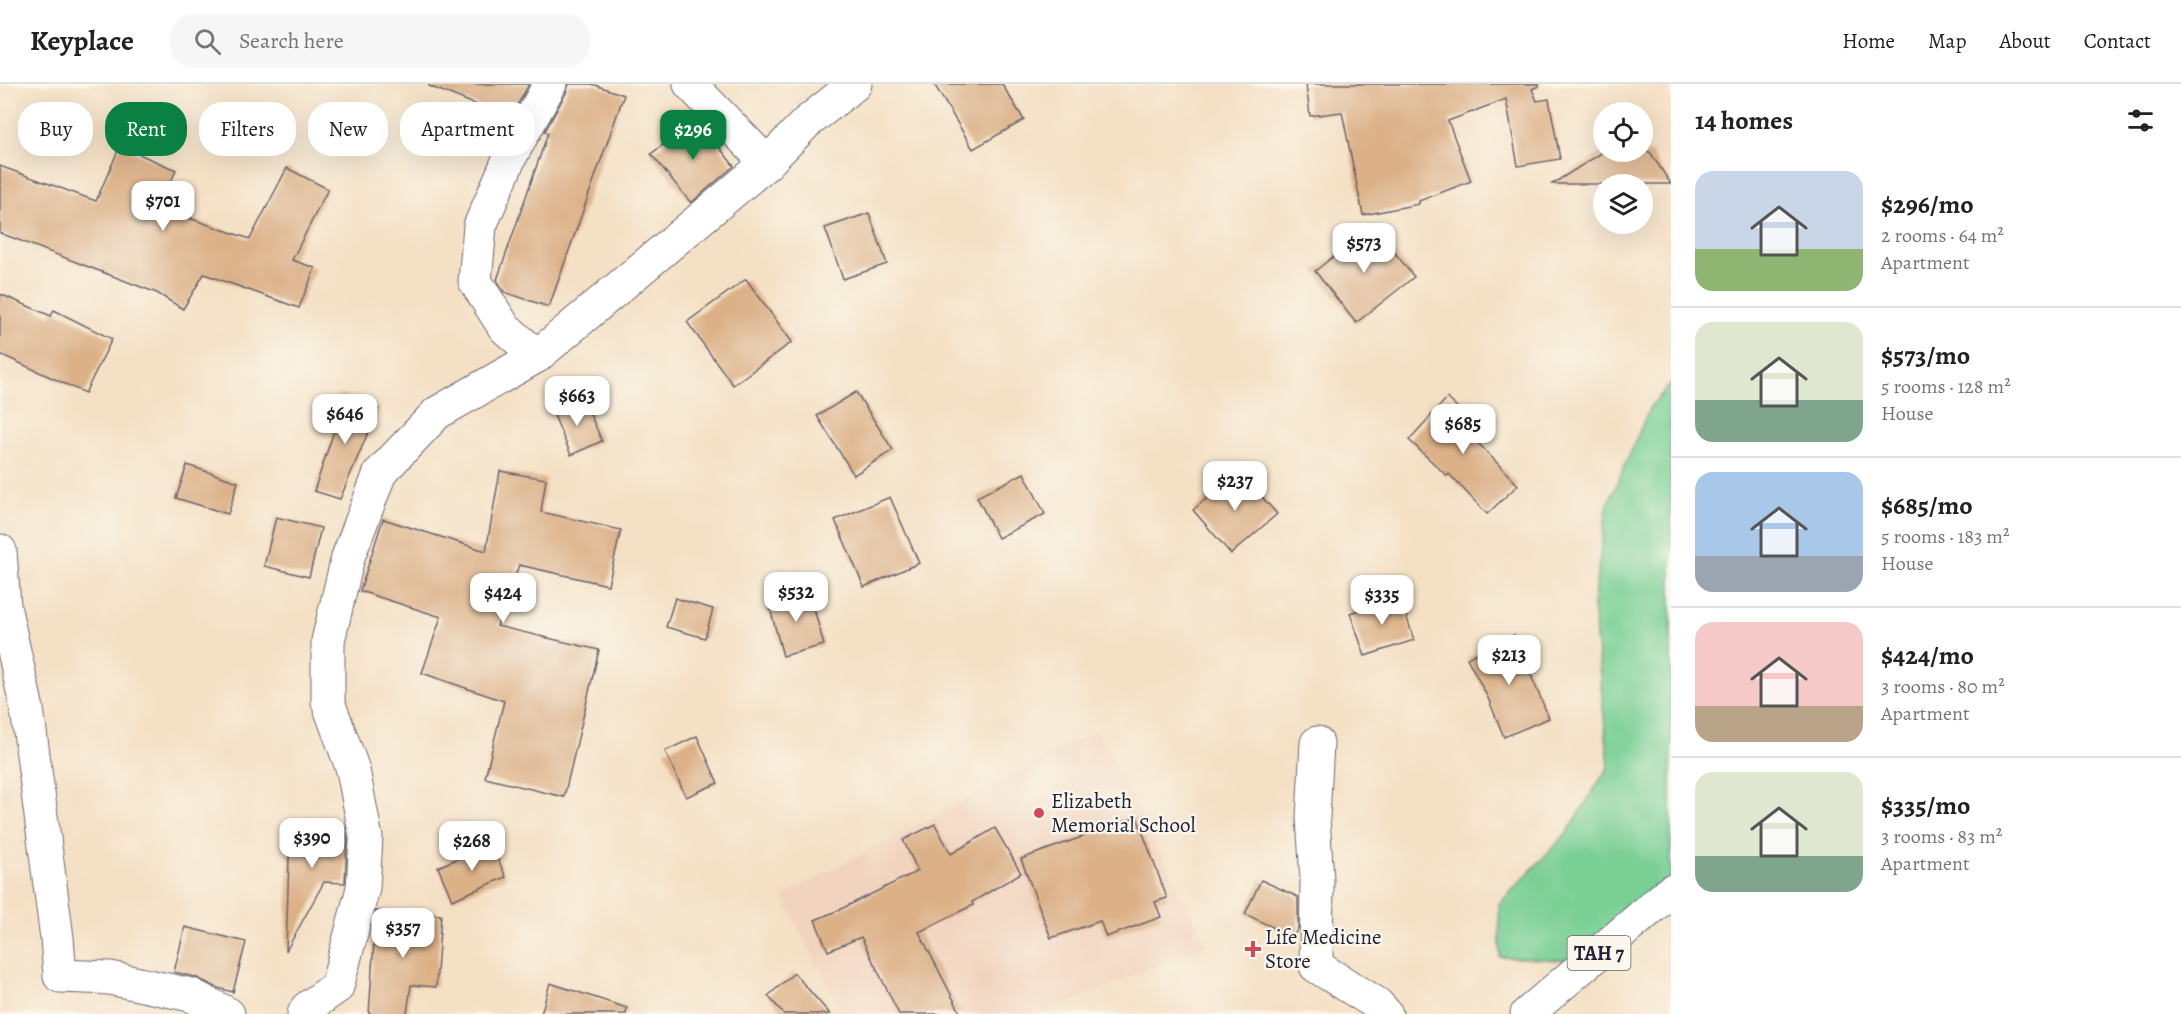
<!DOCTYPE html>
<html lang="en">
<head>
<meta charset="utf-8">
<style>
  :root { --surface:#fff; --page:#f6f6f6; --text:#222; --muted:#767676; --line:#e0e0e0; --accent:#0b8043 }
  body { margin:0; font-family:Alegreya,serif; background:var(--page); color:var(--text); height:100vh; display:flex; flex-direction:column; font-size:22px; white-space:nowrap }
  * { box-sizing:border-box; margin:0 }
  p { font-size:20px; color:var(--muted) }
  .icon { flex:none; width:33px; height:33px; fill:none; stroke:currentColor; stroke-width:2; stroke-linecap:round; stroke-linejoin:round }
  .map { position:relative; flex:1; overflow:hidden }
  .drawer { display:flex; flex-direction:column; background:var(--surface); width:510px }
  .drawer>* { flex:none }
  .guide { position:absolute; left:18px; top:18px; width:570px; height:54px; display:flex; gap:12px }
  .controls { position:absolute; left:1593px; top:18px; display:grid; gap:12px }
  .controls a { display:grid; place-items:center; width:60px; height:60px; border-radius:50%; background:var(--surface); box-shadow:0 6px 24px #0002; font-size:30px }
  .price { position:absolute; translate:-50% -51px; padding:0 14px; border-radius:12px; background:#fff; color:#222; font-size:20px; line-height:39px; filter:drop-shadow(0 2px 3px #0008) }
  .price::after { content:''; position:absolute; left:50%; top:36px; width:18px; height:14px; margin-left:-9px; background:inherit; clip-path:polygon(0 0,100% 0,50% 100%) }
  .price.active { background:var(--accent); color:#fff }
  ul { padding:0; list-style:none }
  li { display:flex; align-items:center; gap:18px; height:150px; padding:0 24px }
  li+li { border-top:2px solid var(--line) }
  li span { display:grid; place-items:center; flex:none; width:168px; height:120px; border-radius:18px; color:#555 }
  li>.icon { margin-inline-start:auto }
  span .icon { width:72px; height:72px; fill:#fffc; stroke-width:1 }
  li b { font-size:26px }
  h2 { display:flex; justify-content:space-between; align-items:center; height:72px; padding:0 24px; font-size:26px }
  .chip { padding:0 21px; border-radius:24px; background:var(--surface); box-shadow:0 6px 24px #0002; font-size:21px; line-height:54px }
  .chip.active { background:var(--accent); color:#fff }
  header { display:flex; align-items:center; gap:36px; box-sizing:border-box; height:84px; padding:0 30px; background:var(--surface); border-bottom:2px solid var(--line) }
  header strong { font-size:28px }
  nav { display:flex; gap:33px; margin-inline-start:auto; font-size:21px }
  .search { width:420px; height:54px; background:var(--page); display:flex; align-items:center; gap:15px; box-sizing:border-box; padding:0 21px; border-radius:24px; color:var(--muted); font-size:22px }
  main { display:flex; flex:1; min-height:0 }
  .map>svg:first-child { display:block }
  .built { fill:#f2d4be }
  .green { fill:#79cf94; stroke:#4e7868; stroke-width:1.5 }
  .building { fill:#dcb188 }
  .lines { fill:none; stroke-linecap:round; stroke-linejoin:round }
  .minor-casing { stroke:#6c646b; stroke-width:35 }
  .highway-casing { stroke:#6c646b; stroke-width:35 }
  .minor { stroke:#fff; stroke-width:33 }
  .highway { stroke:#fff; stroke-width:33 }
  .poi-dot { fill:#d1495b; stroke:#fbf7ec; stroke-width:2 }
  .labels { text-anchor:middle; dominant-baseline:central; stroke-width:4.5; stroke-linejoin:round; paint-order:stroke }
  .shield { fill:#fbf7ec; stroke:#636270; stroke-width:1.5 }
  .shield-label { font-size:20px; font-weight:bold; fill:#22223b }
  .poi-label { font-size:21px; fill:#22223b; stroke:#fbf7ec; text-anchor:start }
</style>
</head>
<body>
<header>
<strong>Keyplace</strong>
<div class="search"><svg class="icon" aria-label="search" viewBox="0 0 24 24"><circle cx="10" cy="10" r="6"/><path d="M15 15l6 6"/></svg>Search here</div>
<nav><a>Home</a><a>Map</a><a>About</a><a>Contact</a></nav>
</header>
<main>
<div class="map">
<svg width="1671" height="930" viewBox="0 0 1671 930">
  <rect width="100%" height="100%" fill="#fbf7ec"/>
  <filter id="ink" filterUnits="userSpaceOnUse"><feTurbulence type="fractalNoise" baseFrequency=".0167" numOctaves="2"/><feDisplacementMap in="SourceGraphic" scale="12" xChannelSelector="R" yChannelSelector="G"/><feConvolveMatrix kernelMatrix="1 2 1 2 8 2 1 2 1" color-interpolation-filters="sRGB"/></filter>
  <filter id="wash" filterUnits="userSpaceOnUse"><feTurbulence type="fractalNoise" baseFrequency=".008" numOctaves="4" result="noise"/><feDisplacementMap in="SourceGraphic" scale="24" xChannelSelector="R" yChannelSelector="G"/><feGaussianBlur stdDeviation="1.35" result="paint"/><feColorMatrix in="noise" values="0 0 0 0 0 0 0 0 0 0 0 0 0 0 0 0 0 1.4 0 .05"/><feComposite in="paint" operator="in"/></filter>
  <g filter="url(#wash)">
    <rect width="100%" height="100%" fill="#f4e0c4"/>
    <path class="built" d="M 1097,646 L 1207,860 L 1044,930 L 843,930 L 782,812 Z"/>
    <path class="green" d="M 1671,300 L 1671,823 L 1602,878 L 1500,873 L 1499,820 L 1567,749 L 1609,682 L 1593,521 L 1607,423 L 1650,323 Z"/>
    <g id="blocks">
      <g class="building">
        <path d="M 429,0 L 529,0 L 510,34 L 429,2 Z"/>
        <path d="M 569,0 L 592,0 L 624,11 L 549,223 L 504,208 L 497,196 L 548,49 L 545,47 L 566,9 Z"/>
        <path d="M 934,0 L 1002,0 L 1024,36 L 973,65 Z"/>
        <path d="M 1306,0 L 1538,0 L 1539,2 L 1532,5 L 1537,17 L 1549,15 L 1560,75 L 1518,82 L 1506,15 L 1448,37 L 1471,97 L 1419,117 L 1419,120 L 1363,131 L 1342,28 L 1310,32 Z"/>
        <path d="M 697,35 L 734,82 L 691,119 L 651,70 Z"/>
        <path d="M 120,62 L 176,86 L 160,124 L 250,155 L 287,84 L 328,105 L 292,176 L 315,184 L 299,224 L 204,190 L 183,225 L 157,209 L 0,149 L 0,82 L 96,117 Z"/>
        <path d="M 1603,68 L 1650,68 L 1671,100 L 1552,100 Z"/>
        <path d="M 869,129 L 887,180 L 843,195 L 825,144 Z"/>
        <path d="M 1373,141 L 1414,193 L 1356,239 L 1315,187 Z"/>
        <path d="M 746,195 L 792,258 L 733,301 L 687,238 Z"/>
        <path d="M 0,210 L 51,232 L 54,226 L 112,255 L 85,309 L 0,270 Z"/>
        <path d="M 856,308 L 893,366 L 854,391 L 817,332 Z"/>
        <path d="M 341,310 L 378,325 L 340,415 L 314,407 L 337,338 L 330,335 Z"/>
        <path d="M 1447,314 L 1487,350 L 1478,359 L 1518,401 L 1487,430 L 1449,390 L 1447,392 L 1409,356 Z"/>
        <path d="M 584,316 L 602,357 L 571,371 L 553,329 Z"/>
        <path d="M 187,381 L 238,398 L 228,430 L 176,414 Z"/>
        <path d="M 500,387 L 546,395 L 541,428 L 621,446 L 608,501 L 519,481 L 497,542 L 599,566 L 564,713 L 485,694 L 504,617 L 422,589 L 441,533 L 360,507 L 383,435 L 486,467 Z"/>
        <path d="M 1239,387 L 1277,430 L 1231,470 L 1193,426 Z"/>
        <path d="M 1024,389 L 1045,430 L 998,454 L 977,413 Z"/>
        <path d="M 890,413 L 919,479 L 864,503 L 835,436 Z"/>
        <path d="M 276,433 L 321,444 L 309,493 L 264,482 Z"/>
        <path d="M 809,506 L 824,561 L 783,572 L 768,517 Z"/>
        <path d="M 1400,512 L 1414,556 L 1365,572 L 1350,529 Z"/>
        <path d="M 675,514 L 713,525 L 705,554 L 666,543 Z"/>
        <path d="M 1514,551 L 1549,634 L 1504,653 L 1488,614 L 1467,574 Z"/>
        <path d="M 697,652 L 718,699 L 686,713 L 665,667 Z"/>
        <path d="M 1137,733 L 1167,814 L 1155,818 L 1161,833 L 1106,853 L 1100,837 L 1051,854 L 1021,775 Z"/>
        <path d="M 935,740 L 951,770 L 995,744 L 1021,789 L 972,818 L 973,821 L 919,848 L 961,930 L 899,930 L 861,853 L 828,867 L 815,836 L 839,826 L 918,787 L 903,756 Z"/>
        <path d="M 290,743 L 345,744 L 347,755 L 345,799 L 324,798 L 286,867 Z"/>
        <path d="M 491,760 L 506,793 L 452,816 L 438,783 Z"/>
        <path d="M 1261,796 L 1298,813 L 1298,844 L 1293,853 L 1245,830 Z"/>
        <path d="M 376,827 L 441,831 L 436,903 L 411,901 L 407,930 L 369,930 Z"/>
        <path d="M 185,843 L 246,858 L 233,908 L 218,904 L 195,893 L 174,888 Z"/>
        <path d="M 794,889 L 830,930 L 784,930 L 768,912 Z"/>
        <path d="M 550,899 L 627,924 L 626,930 L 541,930 Z"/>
      </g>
    </g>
  </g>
  <g filter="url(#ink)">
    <use href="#blocks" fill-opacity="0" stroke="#6c646b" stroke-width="1.5"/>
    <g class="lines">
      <g class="minor-casing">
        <g id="minor">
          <path d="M 690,0 L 767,79"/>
          <path d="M 537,272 L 504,243 L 475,197 L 480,142 L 510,73 L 550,0"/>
          <path d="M 0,467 L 4,522 L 27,625 L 57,854 L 60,892 L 110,894 L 191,911 L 228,930"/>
          <path d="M 1317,659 L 1313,733 L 1317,796 L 1316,882 L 1377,920 L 1386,930"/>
          <path d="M 304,930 L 307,924 L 337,903 L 363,804 L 366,754 L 353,686 L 328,618 L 328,557 L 348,473 L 380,389 L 437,329 L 537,272 L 767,79 L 806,39 L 855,0"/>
        </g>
      </g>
      <g class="highway-casing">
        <path id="highway" d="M 1527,930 L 1671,807"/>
      </g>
      <use href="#minor" class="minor"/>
      <use href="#highway" class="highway"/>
    </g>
  </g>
  <g class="poi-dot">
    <circle cx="1039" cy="729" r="6"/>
    <path d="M1250 856h6v6h6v6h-6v6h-6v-6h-6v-6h6z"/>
  </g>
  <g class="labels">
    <rect class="shield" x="1567.5" y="852" width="63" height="34" rx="4.5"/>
    <g class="shield-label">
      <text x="1599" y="869">TAH 7</text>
    </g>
    <g class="poi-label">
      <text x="1051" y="717">Elizabeth<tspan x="1051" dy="24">Memorial School</tspan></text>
      <text x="1265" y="853">Life Medicine<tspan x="1265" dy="24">Store</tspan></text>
    </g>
  </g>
</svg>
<div class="controls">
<a><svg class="icon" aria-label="locate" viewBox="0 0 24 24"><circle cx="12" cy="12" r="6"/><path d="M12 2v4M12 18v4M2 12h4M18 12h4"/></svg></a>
<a><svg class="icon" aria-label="layers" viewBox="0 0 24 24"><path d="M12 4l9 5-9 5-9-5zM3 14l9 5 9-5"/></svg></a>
</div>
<b class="price active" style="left:693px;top:77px">$296</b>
<b class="price" style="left:163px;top:148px">$701</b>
<b class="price" style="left:1364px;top:190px">$573</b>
<b class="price" style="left:577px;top:343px">$663</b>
<b class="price" style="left:345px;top:361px">$646</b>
<b class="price" style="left:1463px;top:371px">$685</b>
<b class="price" style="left:1235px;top:428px">$237</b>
<b class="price" style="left:796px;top:539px">$532</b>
<b class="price" style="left:503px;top:540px">$424</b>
<b class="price" style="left:1382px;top:542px">$335</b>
<b class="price" style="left:1509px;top:602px">$213</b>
<b class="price" style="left:312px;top:785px">$390</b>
<b class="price" style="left:472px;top:788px">$268</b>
<b class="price" style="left:403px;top:875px">$357</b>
<div class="guide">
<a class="chip">Buy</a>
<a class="chip active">Rent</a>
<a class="chip">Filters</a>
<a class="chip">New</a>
<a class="chip">Apartment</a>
</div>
</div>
<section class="drawer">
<h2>14 homes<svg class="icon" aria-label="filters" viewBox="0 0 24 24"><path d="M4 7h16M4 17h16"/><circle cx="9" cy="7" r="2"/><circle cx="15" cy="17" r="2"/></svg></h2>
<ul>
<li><span style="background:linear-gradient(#c9d6e8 65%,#8fb573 0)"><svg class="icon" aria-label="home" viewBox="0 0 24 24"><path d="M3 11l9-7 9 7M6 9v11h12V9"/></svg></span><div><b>$296/mo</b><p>2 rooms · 64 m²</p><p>Apartment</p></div></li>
<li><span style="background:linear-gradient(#dfe7d0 65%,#7fa58c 0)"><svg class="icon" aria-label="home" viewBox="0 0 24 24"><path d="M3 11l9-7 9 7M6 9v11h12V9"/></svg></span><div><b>$573/mo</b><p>5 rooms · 128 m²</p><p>House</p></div></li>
<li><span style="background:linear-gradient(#a9c7e8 70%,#9aa5b1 0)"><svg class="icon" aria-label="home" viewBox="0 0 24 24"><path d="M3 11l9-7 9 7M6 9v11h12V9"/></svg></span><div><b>$685/mo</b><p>5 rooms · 183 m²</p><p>House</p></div></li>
<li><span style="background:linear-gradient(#f6c9c9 70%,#b9a48a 0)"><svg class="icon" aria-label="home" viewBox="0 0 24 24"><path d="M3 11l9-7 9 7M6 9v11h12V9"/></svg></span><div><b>$424/mo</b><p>3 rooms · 80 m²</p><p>Apartment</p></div></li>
<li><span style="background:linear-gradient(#dfe7d0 70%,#7fa58c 0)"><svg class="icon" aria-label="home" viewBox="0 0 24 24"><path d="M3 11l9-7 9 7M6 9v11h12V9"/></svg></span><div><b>$335/mo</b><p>3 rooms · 83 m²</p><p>Apartment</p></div></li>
</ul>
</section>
</main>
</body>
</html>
